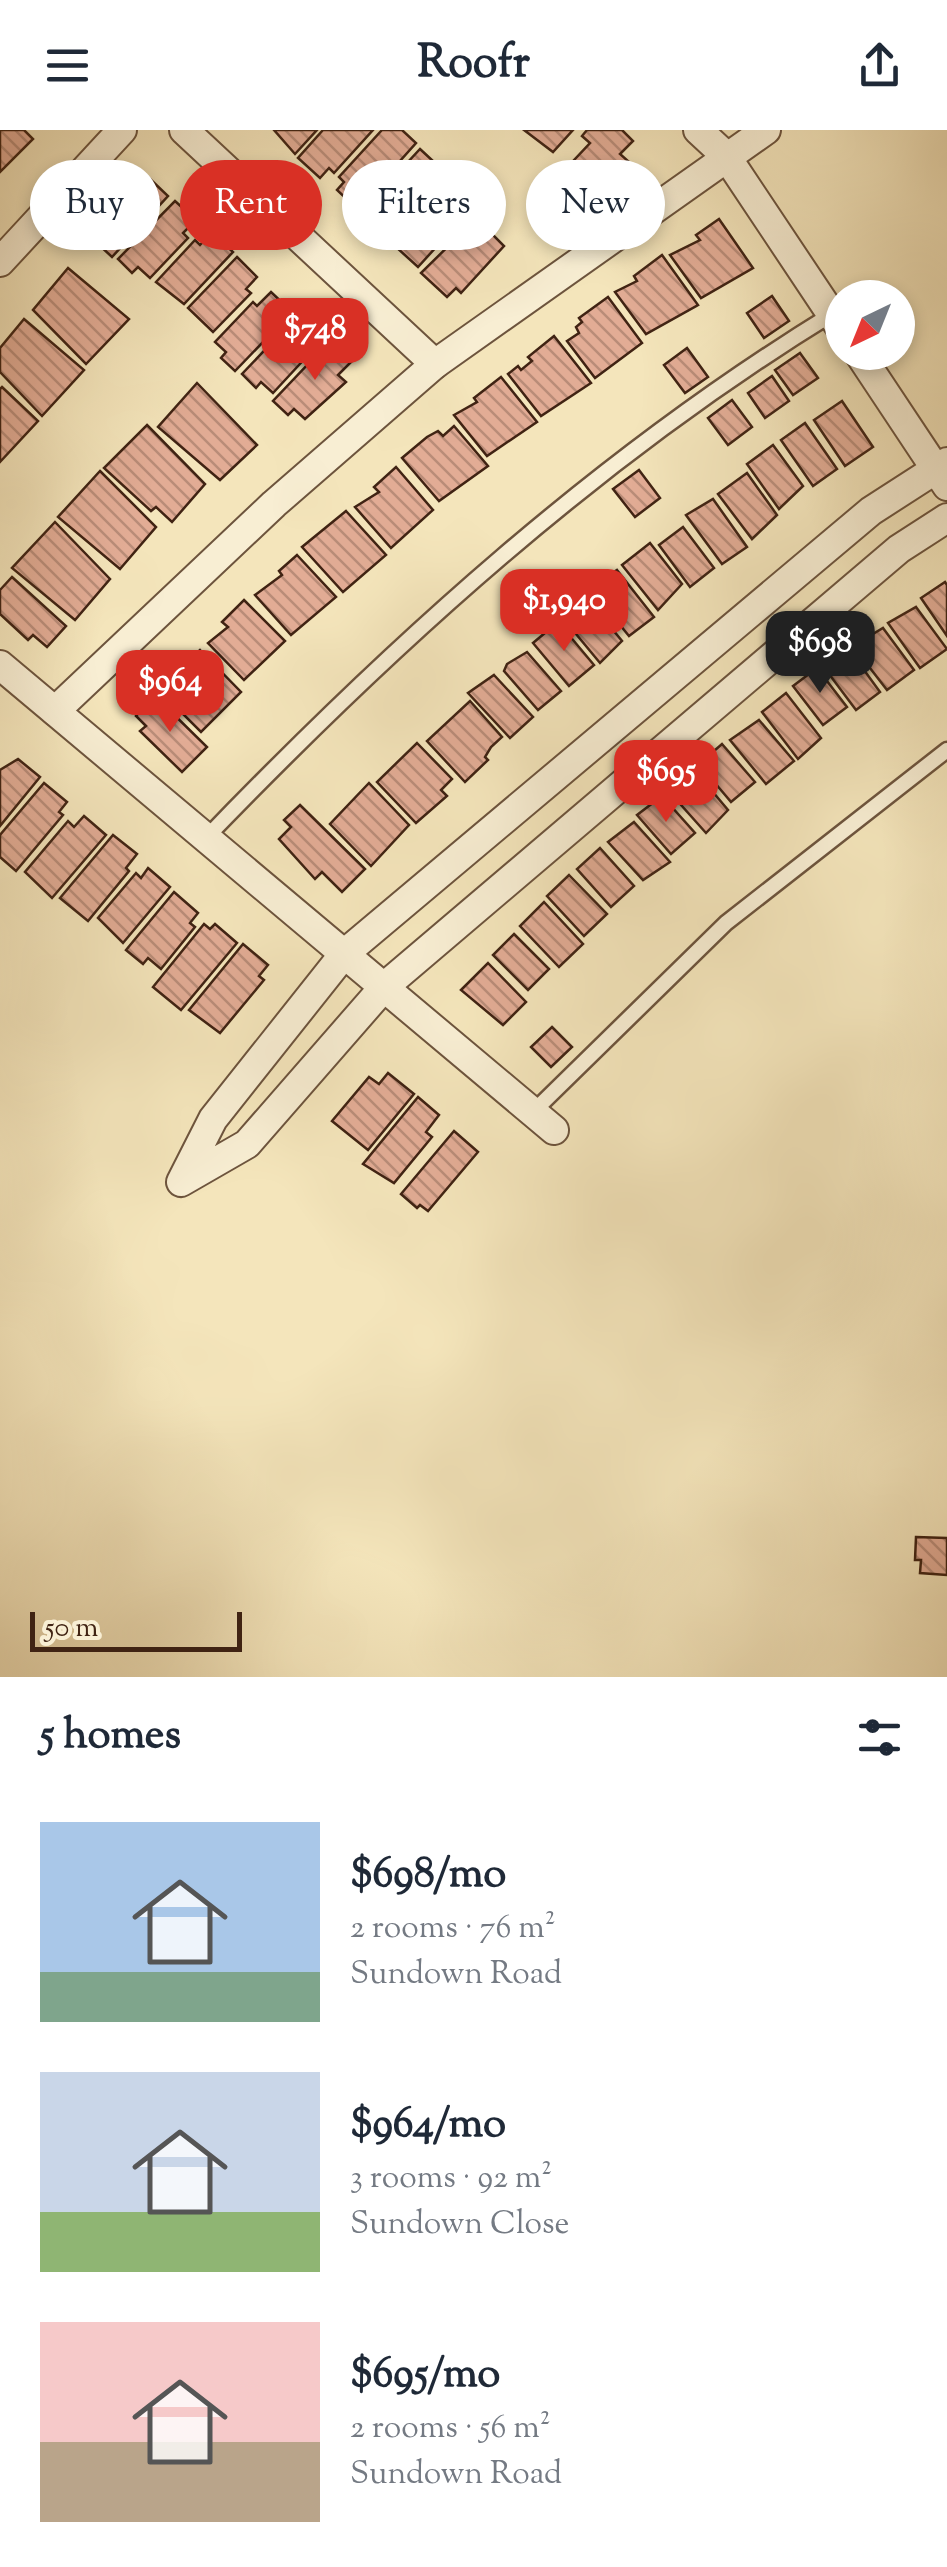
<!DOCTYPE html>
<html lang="en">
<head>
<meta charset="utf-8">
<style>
  :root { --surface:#fff; --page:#f2f2f3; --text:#1f2937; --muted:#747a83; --accent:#d93025 }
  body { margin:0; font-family:"Sorts Mill Goudy",serif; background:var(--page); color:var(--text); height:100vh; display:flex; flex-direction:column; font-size:38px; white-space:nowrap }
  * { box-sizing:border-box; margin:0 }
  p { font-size:32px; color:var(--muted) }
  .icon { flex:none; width:55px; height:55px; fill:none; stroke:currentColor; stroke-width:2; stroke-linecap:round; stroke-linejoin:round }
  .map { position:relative; height:1547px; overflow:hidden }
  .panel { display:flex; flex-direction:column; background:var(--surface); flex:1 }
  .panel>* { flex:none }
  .top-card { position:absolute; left:30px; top:30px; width:888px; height:90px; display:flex; gap:20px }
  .needle { width:65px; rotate:223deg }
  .tools { position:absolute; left:825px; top:150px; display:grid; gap:20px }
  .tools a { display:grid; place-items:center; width:90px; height:90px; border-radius:50%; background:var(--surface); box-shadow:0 5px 15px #0003; font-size:50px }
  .scale { position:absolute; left:30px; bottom:25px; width:212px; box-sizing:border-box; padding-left:10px; border:5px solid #402313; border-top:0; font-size:28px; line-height:35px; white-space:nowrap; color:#402313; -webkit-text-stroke:8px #f8eed3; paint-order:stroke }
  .price { position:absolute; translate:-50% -85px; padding:0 22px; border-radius:20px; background:var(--accent); color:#fff; font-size:32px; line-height:65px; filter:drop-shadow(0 2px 5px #0008) }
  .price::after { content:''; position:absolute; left:50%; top:60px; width:30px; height:22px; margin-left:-15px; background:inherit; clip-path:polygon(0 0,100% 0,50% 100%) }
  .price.selected { background:#222; color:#fff }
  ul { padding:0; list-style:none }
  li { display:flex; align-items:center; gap:30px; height:250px; padding:0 40px }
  li span { display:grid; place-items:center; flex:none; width:280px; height:200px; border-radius:0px; color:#555 }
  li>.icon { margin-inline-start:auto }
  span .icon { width:120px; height:120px; fill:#fffc; stroke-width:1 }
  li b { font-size:42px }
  h2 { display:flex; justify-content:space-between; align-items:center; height:120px; padding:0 40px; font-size:42px }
  .tag { padding:0 35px; border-radius:45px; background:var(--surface); box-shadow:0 5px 15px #0003; font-size:35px; line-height:90px }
  .tag.selected { background:var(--accent); color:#fff }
  header { display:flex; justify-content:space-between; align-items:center; height:130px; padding:0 40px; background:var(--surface); font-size:45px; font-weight:700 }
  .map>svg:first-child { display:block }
  .building { fill:url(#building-back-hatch); stroke:#402313; stroke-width:2.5 }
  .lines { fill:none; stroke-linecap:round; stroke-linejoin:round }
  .lane-casing { stroke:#6d543d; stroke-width:19 }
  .street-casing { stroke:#6d543d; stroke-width:32 }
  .lane { stroke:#f8eed3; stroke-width:14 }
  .street { stroke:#f8eed3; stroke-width:28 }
</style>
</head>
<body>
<header><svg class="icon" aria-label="menu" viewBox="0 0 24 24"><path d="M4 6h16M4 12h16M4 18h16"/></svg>Roofr<svg class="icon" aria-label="share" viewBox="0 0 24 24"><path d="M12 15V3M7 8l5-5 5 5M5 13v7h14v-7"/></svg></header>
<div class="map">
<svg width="947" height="1547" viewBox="0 0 947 1547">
  <defs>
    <pattern id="building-back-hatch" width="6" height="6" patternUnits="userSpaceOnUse" patternTransform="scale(2.5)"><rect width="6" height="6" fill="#e2ac95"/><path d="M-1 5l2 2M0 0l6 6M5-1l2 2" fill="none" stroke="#b98c78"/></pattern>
  </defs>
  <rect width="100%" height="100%" fill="#f4e5bb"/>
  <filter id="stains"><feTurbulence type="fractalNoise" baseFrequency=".002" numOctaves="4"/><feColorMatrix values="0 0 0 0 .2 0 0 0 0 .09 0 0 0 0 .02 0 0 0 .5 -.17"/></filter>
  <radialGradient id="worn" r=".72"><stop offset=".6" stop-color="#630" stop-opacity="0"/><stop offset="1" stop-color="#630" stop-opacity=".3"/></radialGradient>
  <g class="building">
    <path d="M 0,0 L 24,0 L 33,9 L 0,42 Z"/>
    <path d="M 274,0 L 317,0 L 295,24 Z"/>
    <path d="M 323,0 L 373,0 L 334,43 L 329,38 L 320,48 L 298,28 Z"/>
    <path d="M 382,0 L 402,0 L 416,13 L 357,79 L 337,60 L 344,52 L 339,47 Z"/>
    <path d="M 524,0 L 573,0 L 553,22 Z"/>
    <path d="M 587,0 L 622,0 L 633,11 L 620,24 L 628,31 L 617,43 L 613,40 L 583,71 L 560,45 L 590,13 L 582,6 Z"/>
    <path d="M 420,19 L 447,44 L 394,102 L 389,97 L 380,106 L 358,86 Z"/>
    <path d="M 149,48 L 168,66 L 112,127 L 97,113 L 103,107 L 93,97 L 127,54 L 136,62 Z"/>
    <path d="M 440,59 L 469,81 L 418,137 L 396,117 L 414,98 L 409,93 Z"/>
    <path d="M 175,71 L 196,90 L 183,103 L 188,108 L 150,148 L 138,137 L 132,143 L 118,129 Z"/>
    <path d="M 481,84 L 496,98 L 491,103 L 504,116 L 461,163 L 456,158 L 447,167 L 421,143 Z"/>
    <path d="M 719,89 L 753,138 L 701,168 L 670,125 L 700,110 L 696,105 Z"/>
    <path d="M 212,102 L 233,122 L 184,174 L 156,152 L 195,110 L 200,115 Z"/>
    <path d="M 662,125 L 698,175 L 646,204 L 615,162 L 637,151 L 634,146 Z"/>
    <path d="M 237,127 L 257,147 L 246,159 L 251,163 L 213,202 L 188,178 Z"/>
    <path d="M 68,138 L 129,189 L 86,234 L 33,180 Z"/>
    <path d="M 271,162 L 292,182 L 235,241 L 221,228 L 226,222 L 215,212 L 253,172 L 257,176 Z"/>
    <path d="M 772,166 L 789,191 L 764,208 L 747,183 Z"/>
    <path d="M 608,167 L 642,213 L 595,248 L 567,211 L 579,203 L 576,197 L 582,192 L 579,188 Z"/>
    <path d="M 298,185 L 319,204 L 306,218 L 311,222 L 273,263 L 261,252 L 256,258 L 242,244 Z"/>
    <path d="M 24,189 L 84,240 L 42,286 L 0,242 L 0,218 Z"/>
    <path d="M 554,206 L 591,253 L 541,286 L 508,244 L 518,236 L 521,240 L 532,231 L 528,227 Z"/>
    <path d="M 330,211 L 352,231 L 338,245 L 346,252 L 305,289 L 294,279 L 288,285 L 273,271 Z"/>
    <path d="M 687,218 L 708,247 L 685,263 L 664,235 Z"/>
    <path d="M 800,223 L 818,248 L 793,265 L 775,240 Z"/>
    <path d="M 772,246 L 789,271 L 765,288 L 748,263 Z"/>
    <path d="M 501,247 L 537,292 L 487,326 L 454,285 L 477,272 L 474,268 Z"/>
    <path d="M 197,253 L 257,315 L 220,350 L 158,297 Z"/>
    <path d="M 2,257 L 38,291 L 0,332 L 0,259 Z"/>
    <path d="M 732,270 L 752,297 L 728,315 L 708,288 Z"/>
    <path d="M 842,271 L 873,317 L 845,336 L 814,290 Z"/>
    <path d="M 805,293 L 837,339 L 813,356 L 781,310 Z"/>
    <path d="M 147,295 L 205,354 L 172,392 L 156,377 L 151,381 L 104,338 Z"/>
    <path d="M 454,296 L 488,336 L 439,371 L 402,328 L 427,307 L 438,301 L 443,306 Z"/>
    <path d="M 773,315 L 803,356 L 779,379 L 747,334 Z"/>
    <path d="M 396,337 L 433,380 L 391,418 L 355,377 L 379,362 L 374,357 Z"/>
    <path d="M 639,340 L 660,368 L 635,387 L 613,359 Z"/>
    <path d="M 100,341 L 156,397 L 120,439 L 58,387 Z"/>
    <path d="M 747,343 L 777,385 L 752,409 L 718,364 Z"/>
    <path d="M 713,369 L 747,417 L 722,434 L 686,385 Z"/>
    <path d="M 346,381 L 386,425 L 343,462 L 302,417 Z"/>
    <path d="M 55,392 L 110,449 L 75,490 L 12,438 Z"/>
    <path d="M 683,397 L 714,438 L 690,457 L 659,415 Z"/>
    <path d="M 650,413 L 682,454 L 658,480 L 622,435 Z"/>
    <path d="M 297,425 L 336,467 L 291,505 L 255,465 L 282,445 L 279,441 Z"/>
    <path d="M 617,440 L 654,487 L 629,506 L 590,458 Z"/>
    <path d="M 12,447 L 66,496 L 47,517 L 33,505 L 28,510 L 0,484 L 0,460 Z"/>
    <path d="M 945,452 L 947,455 L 947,506 L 921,468 Z"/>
    <path d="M 244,470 L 285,511 L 244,550 L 208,513 L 228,497 L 222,492 Z"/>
    <path d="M 590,472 L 622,511 L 600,533 L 567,493 Z"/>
    <path d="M 916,477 L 947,519 L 920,538 L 888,493 Z"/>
    <path d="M 558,492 L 594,535 L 569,556 L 533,513 Z"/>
    <path d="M 883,498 L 914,540 L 887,560 L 853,516 Z"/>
    <path d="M 848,518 L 880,562 L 856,580 L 823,536 Z"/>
    <path d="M 200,520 L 241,562 L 201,602 L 158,559 Z"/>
    <path d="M 527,522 L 561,561 L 538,580 L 504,541 L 507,534 Z"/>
    <path d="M 817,538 L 847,577 L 823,595 L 793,556 Z"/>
    <path d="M 494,545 L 533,587 L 510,608 L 468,563 Z"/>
    <path d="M 786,563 L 821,608 L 798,629 L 762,582 Z"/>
    <path d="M 155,566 L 207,617 L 182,642 L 140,601 L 146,596 L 136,586 Z"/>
    <path d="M 470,571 L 502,607 L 491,617 L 485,627 L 488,630 L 465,652 L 427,611 Z"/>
    <path d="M 759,590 L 794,631 L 766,654 L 730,610 Z"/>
    <path d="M 417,613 L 452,649 L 441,660 L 447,666 L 416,693 L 377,652 Z"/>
    <path d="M 722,614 L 755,652 L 731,672 L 699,634 Z"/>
    <path d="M 18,629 L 40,647 L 0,696 L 0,640 Z"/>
    <path d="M 691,636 L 728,680 L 706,703 L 666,658 Z"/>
    <path d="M 44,653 L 67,672 L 59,682 L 63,685 L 16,741 L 0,727 L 0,705 Z"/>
    <path d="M 369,653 L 409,695 L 371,736 L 330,694 Z"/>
    <path d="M 662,666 L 695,703 L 671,724 L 637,685 Z"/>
    <path d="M 300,675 L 365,739 L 342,762 L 322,742 L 315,749 L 279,709 L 291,697 L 284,690 Z"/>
    <path d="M 84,686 L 106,705 L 52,768 L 25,742 L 68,691 L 74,697 Z"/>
    <path d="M 634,692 L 670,732 L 643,750 L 608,712 Z"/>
    <path d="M 113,705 L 137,724 L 126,738 L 129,741 L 88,791 L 60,768 Z"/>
    <path d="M 600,718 L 634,756 L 611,777 L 577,739 Z"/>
    <path d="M 148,738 L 170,757 L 123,813 L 98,788 L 136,743 L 141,748 Z"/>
    <path d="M 569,745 L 607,784 L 584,806 L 547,766 Z"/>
    <path d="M 174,762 L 198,783 L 190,793 L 195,797 L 161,839 L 148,828 L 143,834 L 126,820 Z"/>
    <path d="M 544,772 L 583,814 L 559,837 L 520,796 Z"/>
    <path d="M 204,794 L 210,799 L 215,794 L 237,813 L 181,880 L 153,857 Z"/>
    <path d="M 514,804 L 549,839 L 528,860 L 493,825 Z"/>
    <path d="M 243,814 L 268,835 L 259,846 L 264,850 L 220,903 L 189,880 Z"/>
    <path d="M 488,833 L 526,872 L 503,895 L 461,860 Z"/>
    <path d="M 552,897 L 572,917 L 551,937 L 531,917 Z"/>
    <path d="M 388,943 L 414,964 L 368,1020 L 332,991 L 369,947 L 379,954 Z"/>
    <path d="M 418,967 L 439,985 L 426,1002 L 432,1007 L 394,1053 L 363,1034 Z"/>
    <path d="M 454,1001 L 478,1022 L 428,1081 L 420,1075 L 417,1078 L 401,1064 Z"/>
    <path d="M 916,1407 L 947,1408 L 947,1445 L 920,1443 L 921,1430 L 915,1430 Z"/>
  </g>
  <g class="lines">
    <g class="lane-casing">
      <g id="lane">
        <path d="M 206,708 C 395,512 599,327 832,184"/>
        <path d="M 533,982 L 726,793 L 947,620"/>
      </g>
    </g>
    <g class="street-casing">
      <g id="street">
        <path d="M 184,0 L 435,234"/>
        <path d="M 698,0 L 726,26 L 842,200"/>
        <path d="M 0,132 L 122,0"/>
        <path d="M 858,222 L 947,356"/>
        <path d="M 947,332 L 871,381 L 344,824 L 213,989 L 181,1052 L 247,1014 L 384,857 L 899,419 L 947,388"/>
        <path d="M 0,535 L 554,1000"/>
        <path d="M 55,581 L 274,374 L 435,234 L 766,0"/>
      </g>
    </g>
    <use href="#lane" class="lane"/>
    <use href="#street" class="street"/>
  </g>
  <rect width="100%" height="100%" filter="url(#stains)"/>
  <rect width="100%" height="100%" fill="url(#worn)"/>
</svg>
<div class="tools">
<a><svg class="needle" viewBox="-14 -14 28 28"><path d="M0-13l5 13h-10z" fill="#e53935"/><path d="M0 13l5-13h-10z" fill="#747a83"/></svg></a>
</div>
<div class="scale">50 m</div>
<b class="price" style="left:315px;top:253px">$748</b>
<b class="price" style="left:564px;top:524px">$1,940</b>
<b class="price selected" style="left:820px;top:566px">$698</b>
<b class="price" style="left:170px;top:605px">$964</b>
<b class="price" style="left:666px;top:695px">$695</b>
<div class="top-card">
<a class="tag">Buy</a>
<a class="tag selected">Rent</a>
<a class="tag">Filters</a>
<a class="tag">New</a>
</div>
</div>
<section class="panel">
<h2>5 homes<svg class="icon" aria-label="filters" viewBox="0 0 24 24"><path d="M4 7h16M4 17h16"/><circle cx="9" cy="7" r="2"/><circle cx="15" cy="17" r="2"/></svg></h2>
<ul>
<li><span style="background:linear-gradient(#a9c7e8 75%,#7fa58c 0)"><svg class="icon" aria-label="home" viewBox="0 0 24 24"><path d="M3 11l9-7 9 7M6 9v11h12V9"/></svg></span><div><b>$698/mo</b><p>2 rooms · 76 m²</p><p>Sundown Road</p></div></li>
<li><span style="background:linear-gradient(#c9d6e8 70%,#8fb573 0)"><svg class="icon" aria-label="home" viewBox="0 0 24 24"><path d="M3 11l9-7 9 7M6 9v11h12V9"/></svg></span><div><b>$964/mo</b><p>3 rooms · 92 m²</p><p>Sundown Close</p></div></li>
<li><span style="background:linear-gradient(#f6c9c9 60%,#b9a48a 0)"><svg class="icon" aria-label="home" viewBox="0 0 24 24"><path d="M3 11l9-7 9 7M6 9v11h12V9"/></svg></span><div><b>$695/mo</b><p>2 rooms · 56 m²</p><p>Sundown Road</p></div></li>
</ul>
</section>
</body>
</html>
